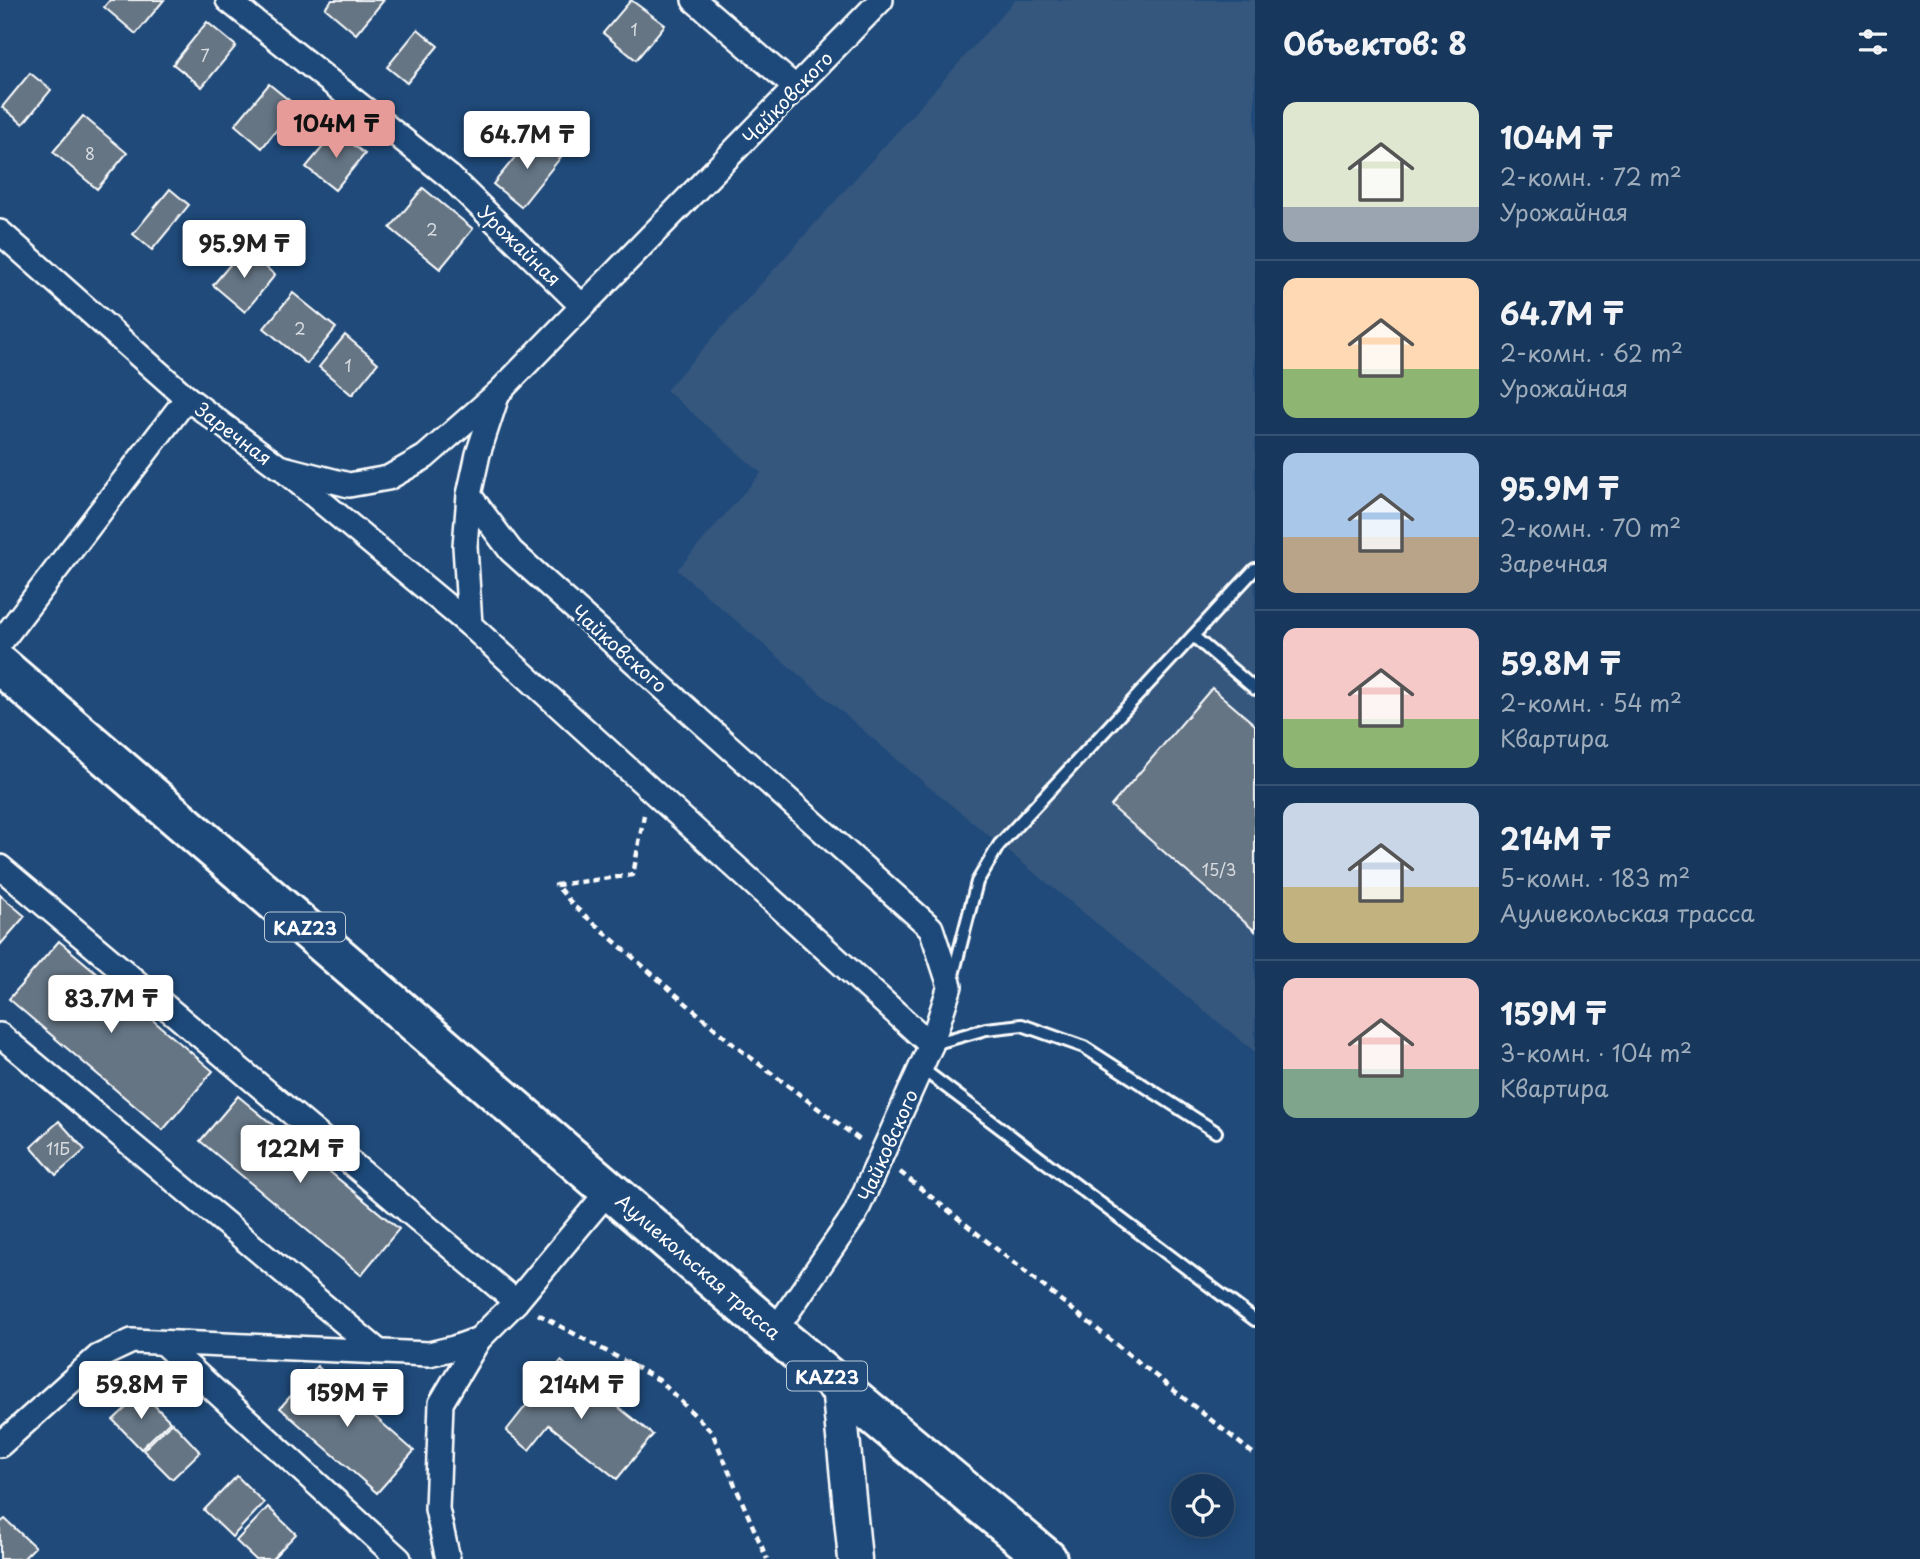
<!DOCTYPE html>
<html lang="ru">
<head>
<meta charset="utf-8">
<style>
  :root { --surface:#17385c; --page:#244365; --text:#f1f3f6; --muted:#9eacbb; --line:#365272; --accent:#e69b98 }
  body { margin:0; font-family:"Playpen Sans",sans-serif; background:var(--page); color:var(--text); height:100vh; display:flex; flex-direction:column; font-size:26px; white-space:nowrap }
  * { box-sizing:border-box; margin:0 }
  p { font-size:23px; color:var(--muted) }
  .icon { flex:none; width:38px; height:38px; fill:none; stroke:currentColor; stroke-width:2; stroke-linecap:round; stroke-linejoin:round }
  .map { position:relative; flex:1; overflow:hidden }
  .side { display:flex; flex-direction:column; background:var(--surface); width:665px }
  .side>* { flex:none }
  .fabs { position:absolute; left:1171px; top:1474px; display:grid; gap:14px }
  .fabs a { display:grid; place-items:center; width:63px; height:63px; border-radius:50%; background:var(--surface); box-shadow:0 4px 18px #0003,0 0 0 2px var(--line); font-size:35px }
  .price { position:absolute; translate:-50% -60px; padding:0 16px; border-radius:7px; background:#fff; color:#222; font-size:23px; line-height:46px; filter:drop-shadow(0 2px 4px #0008) }
  .price::after { content:''; position:absolute; left:50%; top:42px; width:21px; height:16px; margin-left:-10px; background:inherit; clip-path:polygon(0 0,100% 0,50% 100%) }
  .price.active { background:var(--accent); color:#111 }
  ul { padding:0; list-style:none }
  li { display:flex; align-items:center; gap:21px; height:175px; padding:0 28px }
  li+li { border-top:2px solid var(--line) }
  li span { display:grid; place-items:center; flex:none; width:196px; height:140px; border-radius:14px; color:#555 }
  li>.icon { margin-inline-start:auto }
  span .icon { width:84px; height:84px; fill:#fffc; stroke-width:1 }
  li b { font-size:30px }
  h2 { display:flex; justify-content:space-between; align-items:center; height:84px; padding:0 28px; font-size:30px }
  main { display:flex; flex:1; min-height:0 }
  .map>svg:first-child { display:block }
  .built { fill:#34577d }
  .building { fill:#657584; stroke:#fff; stroke-width:2 }
  .lines { fill:none; stroke-linecap:round; stroke-linejoin:round }
  .lane-casing { stroke:#fff; stroke-width:16 }
  .street-casing { stroke:#fff; stroke-width:28 }
  .secondary-casing { stroke:#fff; stroke-width:37 }
  .highway-casing { stroke:#fff; stroke-width:44 }
  .path { stroke:#fff; stroke-width:4.5; stroke-dasharray:7 5; stroke-linecap:butt }
  .lane { stroke:#1f4a7a; stroke-width:10 }
  .street { stroke:#1f4a7a; stroke-width:23 }
  .secondary { stroke:#1f4a7a; stroke-width:32 }
  .highway { stroke:#1f4a7a; stroke-width:38 }
  .labels { text-anchor:middle; dominant-baseline:central; stroke-width:6; stroke-linejoin:round; paint-order:stroke }
  .number-label { font-size:16px; fill:#d8dce0 }
  .shield { fill:#1f4a7a; stroke:#bcc9d7; stroke-width:2 }
  .shield-label { font-size:18px; font-weight:bold; fill:#fff }
  .street-label { font-size:19px; fill:#fff; stroke:#1f4a7a }
</style>
</head>
<body>
<main>
<div class="map">
<svg width="1255" height="1559" viewBox="0 0 1255 1559">
  <rect width="100%" height="100%" fill="#1f4a7a"/>
  <filter id="ink" filterUnits="userSpaceOnUse"><feTurbulence type="fractalNoise" baseFrequency=".0143" numOctaves="2"/><feDisplacementMap in="SourceGraphic" scale="14" xChannelSelector="R" yChannelSelector="G"/><feConvolveMatrix kernelMatrix="1 2 1 2 8 2 1 2 1" color-interpolation-filters="sRGB"/></filter>
  <g filter="url(#ink)">
    <path class="built" d="M 1015,0 L 1255,0 L 1255,1052 L 929,787 L 677,570 L 761,473 L 666,390 Z"/>
    <g class="building">
      <path d="M 110,0 L 164,0 L 136,34 L 104,7 Z"/>
      <path d="M 332,0 L 384,0 L 356,34 L 325,8 Z"/>
      <path d="M 631,0 L 665,25 L 636,60 L 603,33 Z"/>
      <path d="M 207,22 L 236,46 L 202,87 L 173,64 Z"/>
      <path d="M 418,29 L 438,46 L 407,83 L 387,67 Z"/>
      <path d="M 30,73 L 51,90 L 23,124 L 2,107 Z"/>
      <path d="M 269,84 L 296,106 L 262,148 L 235,125 Z"/>
      <path d="M 83,116 L 127,153 L 97,189 L 53,152 Z"/>
      <path d="M 336,131 L 365,154 L 335,190 L 306,167 Z"/>
      <path d="M 534,134 L 561,157 L 521,207 L 493,184 Z"/>
      <path d="M 423,188 L 473,229 L 440,269 L 390,228 Z"/>
      <path d="M 170,189 L 189,205 L 152,250 L 133,234 Z"/>
      <path d="M 244,248 L 275,275 L 245,312 L 213,285 Z"/>
      <path d="M 293,293 L 336,328 L 307,364 L 264,328 Z"/>
      <path d="M 345,335 L 378,363 L 352,395 L 319,367 Z"/>
      <path d="M 1212,688 L 1255,725 L 1255,931 L 1111,806 Z"/>
      <path d="M 0,895 L 25,916 L 0,945 Z"/>
      <path d="M 59,941 L 213,1071 L 163,1130 L 9,999 Z"/>
      <path d="M 238,1096 L 399,1229 L 361,1275 L 200,1141 Z"/>
      <path d="M 59,1121 L 85,1150 L 56,1175 L 31,1147 Z"/>
      <path d="M 561,1361 L 653,1435 L 617,1479 L 549,1425 L 529,1450 L 506,1431 Z"/>
      <path d="M 317,1366 L 414,1451 L 377,1493 L 280,1408 Z"/>
      <path d="M 142,1393 L 170,1421 L 141,1449 L 113,1420 Z"/>
      <path d="M 172,1422 L 200,1452 L 172,1479 L 143,1450 Z"/>
      <path d="M 237,1476 L 264,1503 L 232,1537 L 204,1510 Z"/>
      <path d="M 268,1507 L 296,1534 L 272,1559 L 255,1559 L 236,1541 Z"/>
      <path d="M 5,1519 L 35,1547 L 23,1559 L 0,1559 L 0,1523 Z"/>
    </g>
    <g class="lines">
      <g class="lane-casing">
        <g id="lane">
          <path d="M 1193,636 L 1255,689"/>
          <path d="M 952,979 L 977,882 L 999,845 L 1255,569"/>
          <path d="M 933,1044 L 986,1029 L 1022,1025 L 1084,1047 L 1216,1132"/>
          <path d="M 921,1068 L 1255,1320"/>
        </g>
      </g>
      <g class="street-casing">
        <g id="street">
          <path d="M 228,0 L 451,178 L 582,306"/>
          <path d="M 694,0 L 796,88"/>
          <path d="M 0,232 L 187,398 L 279,467 L 349,485 L 388,478 L 425,457 L 498,393"/>
          <path d="M 287,473 L 470,625"/>
          <path d="M 469,495 L 465,546 L 470,625 L 931,1045"/>
          <path d="M 0,643 L 187,398"/>
          <path d="M 0,867 L 516,1302"/>
          <path d="M 0,1035 L 377,1350"/>
          <path d="M 774,1332 L 855,1214 L 931,1045 L 950,986 L 931,928 L 511,551 L 469,495 L 478,454 L 498,393 L 881,0"/>
          <path d="M 164,1344 L 399,1559"/>
          <path d="M 0,1445 L 98,1357 L 132,1341 L 429,1354 L 454,1348 L 479,1339 L 516,1302 L 610,1189"/>
          <path d="M 448,1559 L 437,1509 L 441,1403 L 479,1339"/>
        </g>
      </g>
      <g class="secondary-casing">
        <path id="secondary" d="M 838,1386 L 855,1559"/>
      </g>
      <g class="highway-casing">
        <path id="highway" d="M 0,665 L 774,1332 L 1047,1559"/>
      </g>
      <g class="path">
        <path d="M 644,815 L 633,875 L 556,885 L 575,907 L 734,1045 L 860,1140"/>
        <path d="M 900,1172 L 1255,1455"/>
        <path d="M 538,1314 L 659,1380 L 712,1432 L 767,1559"/>
      </g>
      <use href="#lane" class="lane"/>
      <use href="#street" class="street"/>
      <use href="#secondary" class="secondary"/>
      <use href="#highway" class="highway"/>
    </g>
  </g>
  <g class="labels">
    <g class="number-label">
      <text x="634" y="29">1</text>
      <text x="205" y="55">7</text>
      <text x="90" y="153">8</text>
      <text x="432" y="229">2</text>
      <text x="300" y="328">2</text>
      <text x="348" y="365">1</text>
      <text x="1219" y="869">15/3</text>
      <text x="58" y="1148">11Б</text>
    </g>
    <g class="shield">
      <rect x="265" y="912.5" width="80" height="29" rx="5"/>
      <rect x="787" y="1361.5" width="80" height="29" rx="5"/>
    </g>
    <g class="shield-label">
      <text x="305" y="927">KAZ23</text>
      <text x="827" y="1376">KAZ23</text>
    </g>
    <g class="street-label">
      <text transform="translate(787 97) rotate(-46)">Чайковского</text>
      <text transform="translate(520 245) rotate(44)">Урожайная</text>
      <text transform="translate(234 433) rotate(37)">Заречная</text>
      <text transform="translate(620 648) rotate(42)">Чайковского</text>
      <text transform="translate(887 1145) rotate(-66)">Чайковского</text>
      <text transform="translate(699 1266) rotate(41)">Аулиекольская трасса</text>
    </g>
  </g>
</svg>
<div class="fabs">
<a><svg class="icon" aria-label="locate" viewBox="0 0 24 24"><circle cx="12" cy="12" r="6"/><path d="M12 2v4M12 18v4M2 12h4M18 12h4"/></svg></a>
</div>
<b class="price active" style="left:336px;top:160px">104M ₸</b>
<b class="price" style="left:527px;top:171px">64.7M ₸</b>
<b class="price" style="left:244px;top:280px">95.9M ₸</b>
<b class="price" style="left:111px;top:1035px">83.7M ₸</b>
<b class="price" style="left:300px;top:1185px">122M ₸</b>
<b class="price" style="left:141px;top:1421px">59.8M ₸</b>
<b class="price" style="left:581px;top:1421px">214M ₸</b>
<b class="price" style="left:347px;top:1429px">159M ₸</b>
</div>
<section class="side">
<h2>Объектов: 8<svg class="icon" aria-label="filters" viewBox="0 0 24 24"><path d="M4 7h16M4 17h16"/><circle cx="9" cy="7" r="2"/><circle cx="15" cy="17" r="2"/></svg></h2>
<ul>
<li><span style="background:linear-gradient(#dfe7d0 75%,#9aa5b1 0)"><svg class="icon" aria-label="home" viewBox="0 0 24 24"><path d="M3 11l9-7 9 7M6 9v11h12V9"/></svg></span><div><b>104M ₸</b><p>2-комн. · 72 m²</p><p>Урожайная</p></div></li>
<li><span style="background:linear-gradient(#ffd9b3 65%,#8fb573 0)"><svg class="icon" aria-label="home" viewBox="0 0 24 24"><path d="M3 11l9-7 9 7M6 9v11h12V9"/></svg></span><div><b>64.7M ₸</b><p>2-комн. · 62 m²</p><p>Урожайная</p></div></li>
<li><span style="background:linear-gradient(#a9c7e8 60%,#b9a48a 0)"><svg class="icon" aria-label="home" viewBox="0 0 24 24"><path d="M3 11l9-7 9 7M6 9v11h12V9"/></svg></span><div><b>95.9M ₸</b><p>2-комн. · 70 m²</p><p>Заречная</p></div></li>
<li><span style="background:linear-gradient(#f6c9c9 65%,#8fb573 0)"><svg class="icon" aria-label="home" viewBox="0 0 24 24"><path d="M3 11l9-7 9 7M6 9v11h12V9"/></svg></span><div><b>59.8M ₸</b><p>2-комн. · 54 m²</p><p>Квартира</p></div></li>
<li><span style="background:linear-gradient(#c9d6e8 60%,#c2b280 0)"><svg class="icon" aria-label="home" viewBox="0 0 24 24"><path d="M3 11l9-7 9 7M6 9v11h12V9"/></svg></span><div><b>214M ₸</b><p>5-комн. · 183 m²</p><p>Аулиекольская трасса</p></div></li>
<li><span style="background:linear-gradient(#f6c9c9 65%,#7fa58c 0)"><svg class="icon" aria-label="home" viewBox="0 0 24 24"><path d="M3 11l9-7 9 7M6 9v11h12V9"/></svg></span><div><b>159M ₸</b><p>3-комн. · 104 m²</p><p>Квартира</p></div></li>
</ul>
</section>
</main>
</body>
</html>
